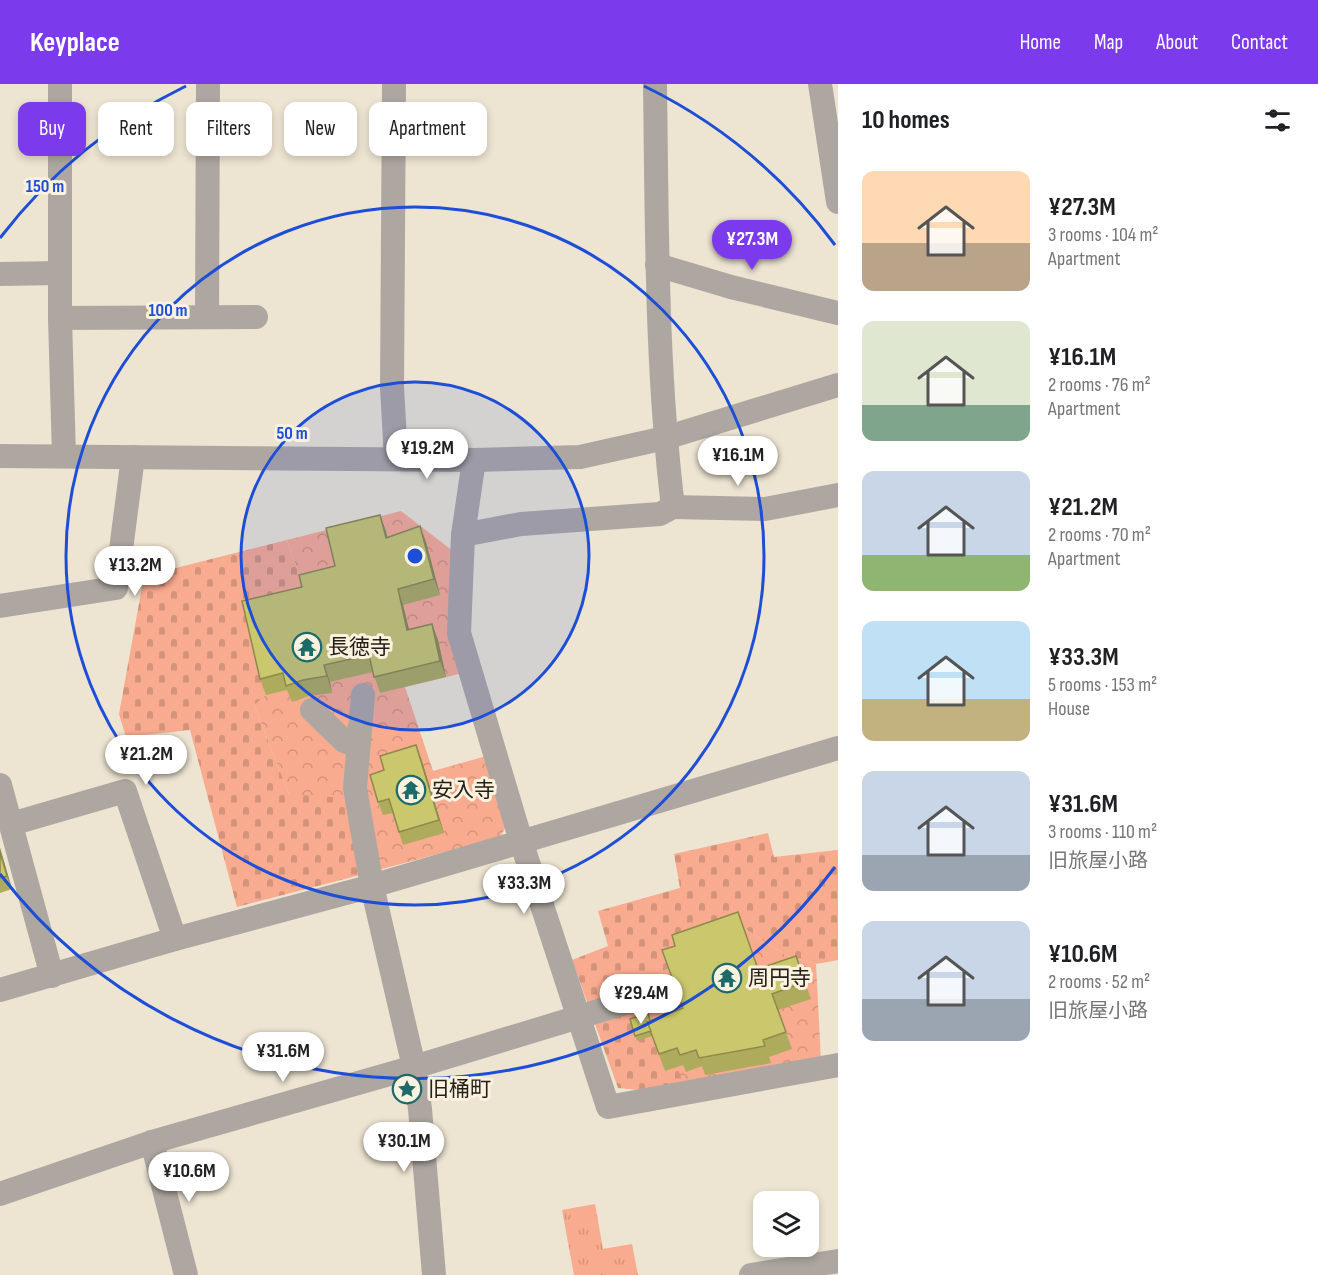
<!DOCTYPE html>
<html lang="en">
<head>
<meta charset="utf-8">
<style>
  :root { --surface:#fff; --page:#f2f2f2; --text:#202124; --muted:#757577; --accent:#7c3aed }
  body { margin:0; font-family:"Sofia Sans Condensed","Noto Sans JP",sans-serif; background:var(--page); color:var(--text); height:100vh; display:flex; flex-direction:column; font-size:22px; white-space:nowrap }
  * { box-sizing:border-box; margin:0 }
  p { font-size:20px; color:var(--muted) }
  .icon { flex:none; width:33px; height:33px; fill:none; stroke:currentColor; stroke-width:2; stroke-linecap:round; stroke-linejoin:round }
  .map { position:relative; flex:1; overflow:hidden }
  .panel { display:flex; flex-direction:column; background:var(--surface); width:480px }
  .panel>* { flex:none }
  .guide { position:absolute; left:18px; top:18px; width:570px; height:54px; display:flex; gap:12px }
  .buttons { position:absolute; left:753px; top:1107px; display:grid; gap:12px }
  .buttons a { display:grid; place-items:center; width:66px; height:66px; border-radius:12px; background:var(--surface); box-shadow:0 3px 9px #0003; font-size:30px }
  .price { position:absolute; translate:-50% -51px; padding:0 14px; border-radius:21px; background:#fff; color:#222; font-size:20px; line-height:39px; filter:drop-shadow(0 2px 3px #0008) }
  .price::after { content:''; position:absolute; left:50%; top:36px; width:18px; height:14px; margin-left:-9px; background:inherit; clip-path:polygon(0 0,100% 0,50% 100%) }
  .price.selected { background:var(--accent); color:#fff }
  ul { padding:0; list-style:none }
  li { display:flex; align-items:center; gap:18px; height:150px; padding:0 24px }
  li span { display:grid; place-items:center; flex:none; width:168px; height:120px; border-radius:12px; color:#555 }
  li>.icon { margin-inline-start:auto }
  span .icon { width:72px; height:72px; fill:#fffc; stroke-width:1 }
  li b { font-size:26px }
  h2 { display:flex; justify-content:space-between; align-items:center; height:72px; padding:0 24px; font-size:26px }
  .pill { padding:0 21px; border-radius:12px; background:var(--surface); box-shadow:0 3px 9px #0003; font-size:21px; line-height:54px }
  .pill.selected { background:var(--accent); color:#fff }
  header { display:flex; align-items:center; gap:36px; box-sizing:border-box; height:84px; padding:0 30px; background:var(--accent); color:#fff }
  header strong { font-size:28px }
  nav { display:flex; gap:33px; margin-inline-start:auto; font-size:21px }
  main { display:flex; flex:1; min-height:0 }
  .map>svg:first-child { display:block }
  .forest { fill:url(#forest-crowns) }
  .cemetery { fill:url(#cemetery-stones) }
  .park { fill:url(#park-tufts) }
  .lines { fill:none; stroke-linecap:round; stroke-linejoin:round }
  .minor { stroke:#aea7a1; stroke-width:24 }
  .wall { fill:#aeab5d }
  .shaded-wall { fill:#8d8b4c }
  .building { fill:#cac76c; stroke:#8d8b4c; stroke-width:1.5 }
  .ring { fill:none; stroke:#1d4ed8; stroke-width:3 }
  .labels { text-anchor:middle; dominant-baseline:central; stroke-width:6; stroke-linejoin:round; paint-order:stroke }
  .poi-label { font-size:21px; fill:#232019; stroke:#faf1de; text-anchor:start }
  .centre { fill:#1d4ed8; stroke:#faf1de; stroke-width:3 }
  .ring-label { font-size:18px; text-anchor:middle; font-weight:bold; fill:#1d4ed8; stroke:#faf1de; stroke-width:6; stroke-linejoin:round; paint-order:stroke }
</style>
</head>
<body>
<header>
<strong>Keyplace</strong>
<nav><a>Home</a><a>Map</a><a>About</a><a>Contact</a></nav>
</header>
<main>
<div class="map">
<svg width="838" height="1191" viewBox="0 0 838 1191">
  <defs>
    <pattern id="forest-crowns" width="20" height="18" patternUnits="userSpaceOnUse" patternTransform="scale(1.5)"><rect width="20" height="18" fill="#f8ab8f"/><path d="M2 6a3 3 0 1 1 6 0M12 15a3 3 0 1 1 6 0" fill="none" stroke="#d4937b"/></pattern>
    <pattern id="cemetery-stones" width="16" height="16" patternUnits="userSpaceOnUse" patternTransform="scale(1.5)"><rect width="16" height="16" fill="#f8ab8f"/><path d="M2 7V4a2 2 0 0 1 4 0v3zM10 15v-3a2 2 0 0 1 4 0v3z" fill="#d4937b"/></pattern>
    <pattern id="park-tufts" width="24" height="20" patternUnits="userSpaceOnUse" patternTransform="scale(1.5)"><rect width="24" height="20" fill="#f8ab8f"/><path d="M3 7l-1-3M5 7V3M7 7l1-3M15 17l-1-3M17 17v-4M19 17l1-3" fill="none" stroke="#d4937b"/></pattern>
  </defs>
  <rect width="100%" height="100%" fill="#ede4d1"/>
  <g class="forest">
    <path d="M 401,427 L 462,474 L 463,589 L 405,603 L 433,687 L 490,671 L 508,739 L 500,753 L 364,790 L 289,710 L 254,621 L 305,507 L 287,456 Z"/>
    <path d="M 744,844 L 787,872 L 816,880 L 821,977 L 683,1000 L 665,987 L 649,895 Z"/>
  </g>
  <g class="cemetery">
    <path d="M 287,456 L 305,507 L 248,533 L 266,611 L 254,621 L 289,710 L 344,714 L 364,790 L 237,823 L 190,646 L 126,653 L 119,630 L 144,492 Z"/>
    <path d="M 768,749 L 774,773 L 838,766 L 838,876 L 816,880 L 787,872 L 744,844 L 649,895 L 667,949 L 665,987 L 678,985 L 683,1000 L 649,1007 L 618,1004 L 572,876 L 608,862 L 598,827 L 680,804 L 674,770 Z"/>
  </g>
  <path class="park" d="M 595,1120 L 603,1165 L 632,1160 L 638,1191 L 574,1191 L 562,1126 Z"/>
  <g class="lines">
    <g class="minor">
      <path d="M 60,0 L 60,234 L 64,372"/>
      <path d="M 394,0 L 392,303 L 396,375"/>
      <path d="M 655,0 C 657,141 656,283 673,423 L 765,425 L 838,411"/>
      <path d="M 820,0 L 838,118"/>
      <path d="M 657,181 L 731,203 L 838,229"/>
      <path d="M 0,190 L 60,189"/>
      <path d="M 207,233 L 208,0"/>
      <path d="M 60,234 L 256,233"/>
      <path d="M 0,372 L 474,376 L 580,373 L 665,354 L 838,301"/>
      <path d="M 474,376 L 463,451 L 459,549 L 521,757 L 608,1023 L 838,981"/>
      <path d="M 463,451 L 521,440 L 660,430 L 673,423"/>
      <path d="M 0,522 L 116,504 L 133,373"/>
      <path d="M 363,611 L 355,704 L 372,802 L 414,983 L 420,1025 L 434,1191"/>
      <path d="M 312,626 L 344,657 L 358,662"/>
      <path d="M 0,701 L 52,892"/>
      <path d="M 11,740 L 125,707 L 175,855"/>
      <path d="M 0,906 L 175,855 L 372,802 L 838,664"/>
      <path d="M 152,1058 L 186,1191"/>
      <path d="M 0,1110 L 152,1058 L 414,983 L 658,909"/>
      <path d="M 751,1191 L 838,1177"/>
    </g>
  </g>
  <g class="wall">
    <path d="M 386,447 L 387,453 L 426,458 L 440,511 L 403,521 L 409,545 L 432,540 L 438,556 L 446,593 L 380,609 L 373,588 L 330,598 L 332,609 L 309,612 L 292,618 L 287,606 L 266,611 L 260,595 L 302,503 Z"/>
    <path d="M 421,674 L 444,749 L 403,761 L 393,729 L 383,731 L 378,718 L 384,686 Z"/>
    <path d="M 0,764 L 12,805 L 0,809 Z"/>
    <path d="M 796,872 L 811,915 L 778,926 L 792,965 L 769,973 L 771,979 L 705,991 L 702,982 L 686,988 L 683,981 L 665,987 L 652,952 L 637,957 L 630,935 L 650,937 L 683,924 L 759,885 Z"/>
  </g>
  <g class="shaded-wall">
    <path d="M 380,431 L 386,447 L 391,470 L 386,454 Z"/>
    <path d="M 420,442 L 426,458 L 440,511 L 434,495 Z"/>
    <path d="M 398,505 L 403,521 L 413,562 L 407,546 Z"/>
    <path d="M 432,540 L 438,556 L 446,593 L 440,577 Z"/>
    <path d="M 324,581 L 330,598 L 332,609 L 327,592 Z"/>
    <path d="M 416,661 L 421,674 L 444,749 L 439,736 Z"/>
    <path d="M 0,764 L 12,805 L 7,792 L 0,768 Z"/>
  </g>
  <g class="building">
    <path d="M 380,431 L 386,454 L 420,442 L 434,495 L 398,505 L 407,546 L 432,540 L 440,577 L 374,593 L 369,571 L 324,581 L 327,592 L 303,596 L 286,602 L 283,589 L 260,595 L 242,517 L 302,503 L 299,491 L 335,482 L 326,444 Z"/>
    <path d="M 416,661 L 439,736 L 399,748 L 389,715 L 378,718 L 370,691 L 384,686 L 380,672 Z"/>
    <path d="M 0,768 L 7,792 L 0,794 Z"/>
    <path d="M 738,828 L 758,885 L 796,872 L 805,898 L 772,910 L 786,948 L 763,956 L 765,962 L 699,974 L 696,966 L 680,971 L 677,964 L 659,970 L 647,938 L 683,924 L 662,866 L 675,862 L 672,851 Z"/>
    <path d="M 648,929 L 650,937 L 647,938 L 651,947 L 635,952 L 630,935 Z"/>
  </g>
  <circle cx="415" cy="472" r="174" fill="#1d4ed8" fill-opacity=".12"/>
  <g class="ring">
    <circle cx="415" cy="472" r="174"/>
    <circle cx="415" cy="472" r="349"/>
    <path d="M835 783A523 523 0 0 1 0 790M0 154A523 523 0 0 1 186 2M644 2A523 523 0 0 1 835 161"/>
  </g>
  <defs>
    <g id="temple-ring" transform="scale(1.5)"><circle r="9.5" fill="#faf1de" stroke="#1d6a6a" stroke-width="1.5"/><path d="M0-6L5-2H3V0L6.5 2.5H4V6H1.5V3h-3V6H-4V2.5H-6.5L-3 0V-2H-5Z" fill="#1d6a6a"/></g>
    <g id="sight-ring" transform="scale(1.5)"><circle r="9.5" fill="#faf1de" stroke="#1d6a6a" stroke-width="1.5"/><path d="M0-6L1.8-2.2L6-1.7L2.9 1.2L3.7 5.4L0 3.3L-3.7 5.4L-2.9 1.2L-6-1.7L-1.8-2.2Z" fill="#1d6a6a"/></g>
  </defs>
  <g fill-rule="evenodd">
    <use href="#temple-ring" x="307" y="563"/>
    <use href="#temple-ring" x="411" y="706"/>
    <use href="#temple-ring" x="727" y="894"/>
    <use href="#sight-ring" x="407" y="1005"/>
  </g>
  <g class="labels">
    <g class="poi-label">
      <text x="328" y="563">長徳寺</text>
      <text x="432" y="706">安入寺</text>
      <text x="748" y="894">周円寺</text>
      <text x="428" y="1005">旧桶町</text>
    </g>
  </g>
  <circle cx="415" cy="472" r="9" class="centre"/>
  <g class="ring-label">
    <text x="45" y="108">150 m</text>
    <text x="168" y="232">100 m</text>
    <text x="292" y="355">50 m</text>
  </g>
</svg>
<div class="buttons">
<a><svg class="icon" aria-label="layers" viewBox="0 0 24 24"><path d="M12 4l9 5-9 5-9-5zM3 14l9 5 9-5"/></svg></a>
</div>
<b class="price selected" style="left:752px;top:187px">¥27.3M</b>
<b class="price" style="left:427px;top:396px">¥19.2M</b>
<b class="price" style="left:738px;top:403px">¥16.1M</b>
<b class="price" style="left:135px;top:513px">¥13.2M</b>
<b class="price" style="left:146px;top:702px">¥21.2M</b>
<b class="price" style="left:524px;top:831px">¥33.3M</b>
<b class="price" style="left:641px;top:941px">¥29.4M</b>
<b class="price" style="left:283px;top:999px">¥31.6M</b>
<b class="price" style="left:404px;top:1089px">¥30.1M</b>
<b class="price" style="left:189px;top:1119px">¥10.6M</b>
<div class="guide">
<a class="pill selected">Buy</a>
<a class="pill">Rent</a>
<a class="pill">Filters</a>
<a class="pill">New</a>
<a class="pill">Apartment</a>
</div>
</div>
<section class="panel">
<h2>10 homes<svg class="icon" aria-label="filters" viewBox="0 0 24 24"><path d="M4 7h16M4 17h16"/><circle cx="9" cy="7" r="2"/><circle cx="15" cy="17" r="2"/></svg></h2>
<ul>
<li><span style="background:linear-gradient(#ffd9b3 60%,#b9a48a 0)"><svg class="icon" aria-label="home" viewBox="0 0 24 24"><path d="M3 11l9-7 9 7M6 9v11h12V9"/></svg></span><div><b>¥27.3M</b><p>3 rooms · 104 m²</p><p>Apartment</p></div></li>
<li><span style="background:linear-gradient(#dfe7d0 70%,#7fa58c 0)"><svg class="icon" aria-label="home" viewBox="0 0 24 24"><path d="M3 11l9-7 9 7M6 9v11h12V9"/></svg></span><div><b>¥16.1M</b><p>2 rooms · 76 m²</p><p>Apartment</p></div></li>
<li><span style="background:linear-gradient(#c9d6e8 70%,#8fb573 0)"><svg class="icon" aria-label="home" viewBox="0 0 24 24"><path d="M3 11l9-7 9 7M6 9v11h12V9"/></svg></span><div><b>¥21.2M</b><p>2 rooms · 70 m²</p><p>Apartment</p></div></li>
<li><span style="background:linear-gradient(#bfe0f5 65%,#c2b280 0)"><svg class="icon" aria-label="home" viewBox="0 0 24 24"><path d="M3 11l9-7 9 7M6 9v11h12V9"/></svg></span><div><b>¥33.3M</b><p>5 rooms · 153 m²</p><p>House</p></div></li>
<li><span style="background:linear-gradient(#c9d6e8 70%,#9aa5b1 0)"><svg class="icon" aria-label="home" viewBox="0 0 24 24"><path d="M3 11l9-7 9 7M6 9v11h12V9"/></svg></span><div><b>¥31.6M</b><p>3 rooms · 110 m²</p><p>旧旅屋小路</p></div></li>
<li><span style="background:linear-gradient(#c9d6e8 65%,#9aa5b1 0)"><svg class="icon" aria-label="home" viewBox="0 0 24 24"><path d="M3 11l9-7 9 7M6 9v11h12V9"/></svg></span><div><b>¥10.6M</b><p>2 rooms · 52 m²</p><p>旧旅屋小路</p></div></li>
</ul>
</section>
</main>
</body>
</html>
